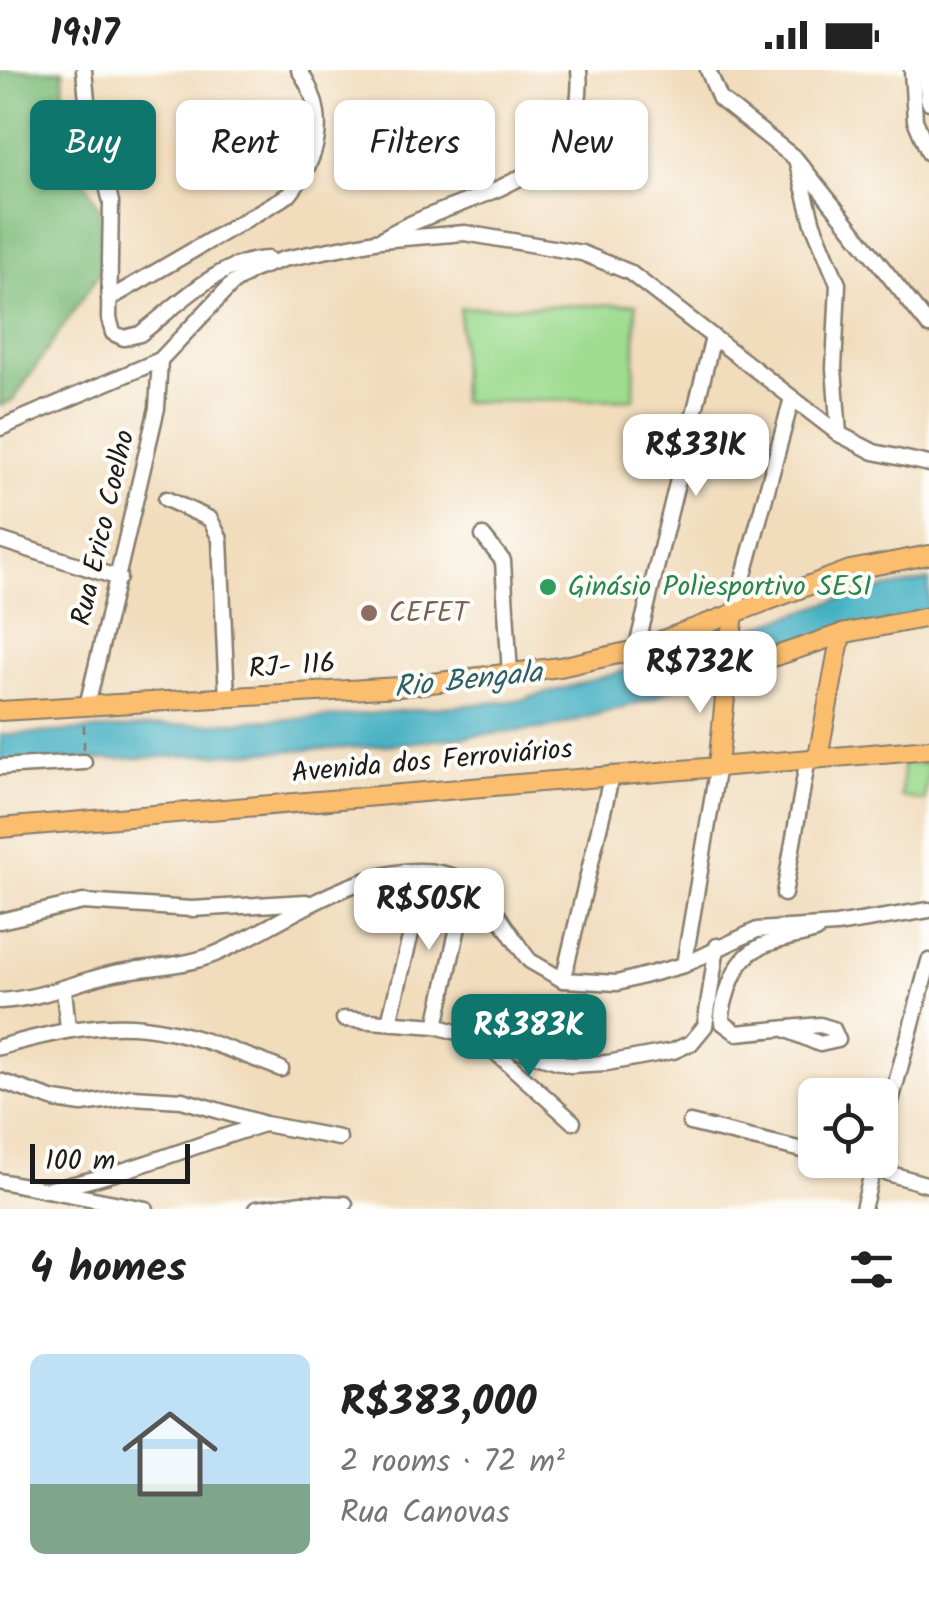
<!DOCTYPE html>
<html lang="en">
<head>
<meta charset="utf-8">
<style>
  :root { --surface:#fff; --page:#f2f2f2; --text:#222; --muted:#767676; --accent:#0f766e }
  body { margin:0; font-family:Kalam,sans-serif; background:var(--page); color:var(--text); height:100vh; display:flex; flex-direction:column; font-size:38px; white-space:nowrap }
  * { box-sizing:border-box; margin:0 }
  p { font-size:32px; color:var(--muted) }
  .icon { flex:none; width:55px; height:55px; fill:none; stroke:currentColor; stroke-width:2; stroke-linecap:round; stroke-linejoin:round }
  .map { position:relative; height:1139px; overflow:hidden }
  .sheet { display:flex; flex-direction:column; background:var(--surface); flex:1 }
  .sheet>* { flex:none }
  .top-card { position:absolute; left:30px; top:30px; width:870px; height:90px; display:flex; gap:20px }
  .tools { position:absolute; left:798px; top:1008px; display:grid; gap:20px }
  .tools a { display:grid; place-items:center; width:100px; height:100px; border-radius:15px; background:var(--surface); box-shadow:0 2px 8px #0004; font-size:50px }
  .scale { position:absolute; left:30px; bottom:25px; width:160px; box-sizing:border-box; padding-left:10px; border:5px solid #1c1c1c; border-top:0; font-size:28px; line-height:35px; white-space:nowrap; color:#1c1c1c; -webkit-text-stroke:8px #fdfcf7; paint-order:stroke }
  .price { position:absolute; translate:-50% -85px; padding:0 22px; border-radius:20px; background:#fff; color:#222; font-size:32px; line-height:65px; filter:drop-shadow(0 2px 5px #0008) }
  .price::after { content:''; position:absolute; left:50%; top:60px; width:30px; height:22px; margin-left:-15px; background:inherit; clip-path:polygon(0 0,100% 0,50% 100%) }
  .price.on { background:var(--accent); color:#fff }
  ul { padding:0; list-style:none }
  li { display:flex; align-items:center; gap:30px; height:250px; padding:0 30px }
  li span { display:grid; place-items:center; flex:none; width:280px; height:200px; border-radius:15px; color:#555 }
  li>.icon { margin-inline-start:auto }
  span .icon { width:120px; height:120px; fill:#fffc; stroke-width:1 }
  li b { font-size:42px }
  h2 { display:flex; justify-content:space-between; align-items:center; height:120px; padding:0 30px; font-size:42px }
  .tag { padding:0 35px; border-radius:15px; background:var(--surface); box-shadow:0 2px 8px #0004; font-size:35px; line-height:90px }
  .tag.on { background:var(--accent); color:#fff }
  .status { display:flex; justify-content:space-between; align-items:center; height:70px; padding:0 50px; background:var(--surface); direction:ltr }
  .status svg { height:28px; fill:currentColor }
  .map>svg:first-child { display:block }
  .green { fill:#9edc90; stroke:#5d7c56; stroke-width:2.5 }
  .forest { fill:#7ebc7a; stroke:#4d6c4b; stroke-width:2.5 }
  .water { fill:#44b0c2; stroke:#30666f; stroke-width:2.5 }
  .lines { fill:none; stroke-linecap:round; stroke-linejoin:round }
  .minor-casing { stroke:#867c6c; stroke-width:19 }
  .major-casing { stroke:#867c6c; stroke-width:22 }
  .path { stroke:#867c6c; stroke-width:2.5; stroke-dasharray:8 8; stroke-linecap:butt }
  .minor { stroke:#fff; stroke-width:14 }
  .major { stroke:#fbbe6e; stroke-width:18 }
  .leisure-dot { fill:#2e9e5b; stroke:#fdfcf7; stroke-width:4 }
  .education-dot { fill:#8d6e63; stroke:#fdfcf7; stroke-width:4 }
  .labels { text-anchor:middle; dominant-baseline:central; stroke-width:8; stroke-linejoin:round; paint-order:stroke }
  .street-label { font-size:28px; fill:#1c1c1c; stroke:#fdfcf7 }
  .leisure-label { font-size:28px; fill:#27864d; stroke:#fdfcf7; text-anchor:start }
  .education-label { font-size:28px; fill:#785e54; stroke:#fdfcf7; text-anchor:start }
  .water-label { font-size:30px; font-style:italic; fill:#2e5f67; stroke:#fdfcf7 }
</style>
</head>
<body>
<div class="status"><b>19:17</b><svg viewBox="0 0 49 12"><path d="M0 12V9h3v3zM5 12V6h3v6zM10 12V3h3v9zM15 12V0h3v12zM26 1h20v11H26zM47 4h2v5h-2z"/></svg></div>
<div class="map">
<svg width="929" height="1139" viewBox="0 0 929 1139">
  <rect width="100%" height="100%" fill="#fdfcf7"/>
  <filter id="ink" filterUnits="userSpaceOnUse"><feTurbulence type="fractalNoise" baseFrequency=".01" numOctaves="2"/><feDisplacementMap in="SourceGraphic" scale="20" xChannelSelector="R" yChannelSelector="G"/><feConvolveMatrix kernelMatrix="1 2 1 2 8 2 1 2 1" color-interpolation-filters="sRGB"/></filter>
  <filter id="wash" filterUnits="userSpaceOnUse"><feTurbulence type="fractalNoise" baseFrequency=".0048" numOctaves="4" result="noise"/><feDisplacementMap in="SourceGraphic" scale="40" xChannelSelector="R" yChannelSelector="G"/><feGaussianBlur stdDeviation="2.25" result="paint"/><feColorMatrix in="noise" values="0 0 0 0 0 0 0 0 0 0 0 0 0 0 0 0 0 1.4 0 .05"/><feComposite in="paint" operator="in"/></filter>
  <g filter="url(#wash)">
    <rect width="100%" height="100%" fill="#f1dcbc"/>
    <g class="green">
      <path d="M 636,234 L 634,329 L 461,332 L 460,238 Z"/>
      <path d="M 903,692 L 929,694 L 924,731 L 901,727 Z"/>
    </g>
    <path class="forest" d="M 0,0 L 63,0 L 65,77 L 100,138 L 102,199 L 14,329 L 0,336 Z"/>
    <path class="water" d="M 929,510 L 929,541 L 767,585 L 686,611 L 652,629 L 549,658 L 367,677 L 0,695 L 0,665 L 343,646 L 521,630 L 639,597 L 857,523 Z"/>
  </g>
  <g filter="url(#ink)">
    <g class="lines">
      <g class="minor-casing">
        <g id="minor">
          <path d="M 84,0 L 88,40 L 111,132 L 109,248 L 113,263 L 124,268 L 140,264 C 177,236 219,190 268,189"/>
          <path d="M 708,0 L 720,29 L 796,89 L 929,256"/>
          <path d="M 912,0 L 915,50 L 929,83"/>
          <path d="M 925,0 L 929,32"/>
          <path d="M 797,93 L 813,154 L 838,214 L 834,298 L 839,364"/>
          <path d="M 385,167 C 461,121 589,119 579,0"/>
          <path d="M 109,229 L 290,124 C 321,84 329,44 299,0"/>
          <path d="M 0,358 L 160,290 L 232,214 L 253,200 L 284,189 L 380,170 L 465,163 L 582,183 L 629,202 L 839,364 L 874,382 L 929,394"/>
          <path d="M 166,429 L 210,449 L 220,469 L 227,629"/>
          <path d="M 483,466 L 503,491 L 510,605"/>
          <path d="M 0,470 L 119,508"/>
          <path d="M 734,542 L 792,328"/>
          <path d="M 636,580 L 713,267"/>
          <path d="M 87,636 L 157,338 L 160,290"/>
          <path d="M 0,697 L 84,692"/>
          <path d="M 784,824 L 808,688"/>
          <path d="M 0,851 L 83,832 L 192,839 L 306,832"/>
          <path d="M 684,895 L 718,695"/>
          <path d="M 563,910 L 612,704"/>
          <path d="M 64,920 L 68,958"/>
          <path d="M 0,931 C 39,929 73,913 110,904 C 145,896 181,898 215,884 C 283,855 384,774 462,810 C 490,823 510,868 530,891 L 563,910 L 617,913 L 684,895 L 757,860 L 836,855 L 929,840"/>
          <path d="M 344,949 L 436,956 L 570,995 L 607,993 L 673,981 L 691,973 L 705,956 L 717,876"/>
          <path d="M 389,952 L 426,803"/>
          <path d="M 436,956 L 468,812"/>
          <path d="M 787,960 L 820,974 L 838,970 L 833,959 L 820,955 L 737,963 L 722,952 C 721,940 725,931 728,920 C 744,870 770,874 816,861"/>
          <path d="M 0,977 C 128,941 161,952 281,999"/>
          <path d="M 492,979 L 573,1052"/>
          <path d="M 0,1011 L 55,1030 L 82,1034 L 132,1027 L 182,1030 L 265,1054 L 339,1068"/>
          <path d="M 690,1053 L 815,1083"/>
          <path d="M 880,1072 L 929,891"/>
          <path d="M 843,1090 L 929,1115"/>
          <path d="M 0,1111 L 146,1139"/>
          <path d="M 45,1120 C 120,1107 190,1076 264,1054"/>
          <path d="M 256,1139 L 302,1133 L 345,1134"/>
          <path d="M 863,1139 L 875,1091"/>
        </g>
      </g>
      <g class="major-casing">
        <g id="major">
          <path d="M 729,602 L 841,564 L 929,547"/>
          <path d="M 0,641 L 399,617 L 560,597 L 636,580 L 850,500 L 929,485"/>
          <path d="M 818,687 L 841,564"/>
          <path d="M 718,695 L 734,542"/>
          <path d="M 0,758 L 929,679"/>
        </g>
      </g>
      <path class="path" d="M 84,679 L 84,652"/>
      <use href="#minor" class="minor"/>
      <use href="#major" class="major"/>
    </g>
  </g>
  <circle class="leisure-dot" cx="548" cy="517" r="10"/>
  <circle class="education-dot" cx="369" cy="543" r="10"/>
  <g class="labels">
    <g class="street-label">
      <text transform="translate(104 458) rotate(-77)">Rua Erico Coelho</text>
      <text transform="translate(292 597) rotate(-4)">RJ- 116</text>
      <text transform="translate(432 692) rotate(-5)">Avenida dos Ferroviários</text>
    </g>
    <g class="leisure-label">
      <text x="568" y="517">Ginásio Poliesportivo SESI</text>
    </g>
    <g class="education-label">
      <text x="389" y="543">CEFET</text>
    </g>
    <g class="water-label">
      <text transform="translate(468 611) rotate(-6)">Rio Bengala</text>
    </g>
  </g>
</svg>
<div class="tools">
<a><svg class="icon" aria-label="locate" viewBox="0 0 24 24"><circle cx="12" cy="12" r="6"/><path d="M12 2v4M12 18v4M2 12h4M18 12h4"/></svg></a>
</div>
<div class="scale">100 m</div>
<b class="price" style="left:696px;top:429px">R$331K</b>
<b class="price" style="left:700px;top:646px">R$732K</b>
<b class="price" style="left:429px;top:883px">R$505K</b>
<b class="price on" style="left:529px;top:1009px">R$383K</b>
<div class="top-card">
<a class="tag on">Buy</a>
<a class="tag">Rent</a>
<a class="tag">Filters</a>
<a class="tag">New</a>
</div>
</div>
<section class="sheet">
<h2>4 homes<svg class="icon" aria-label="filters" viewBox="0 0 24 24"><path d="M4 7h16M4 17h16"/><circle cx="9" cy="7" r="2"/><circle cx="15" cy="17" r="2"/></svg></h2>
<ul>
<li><span style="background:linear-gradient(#bfe0f5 65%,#7fa58c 0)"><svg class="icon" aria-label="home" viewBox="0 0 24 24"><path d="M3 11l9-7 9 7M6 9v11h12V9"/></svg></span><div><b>R$383,000</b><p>2 rooms · 72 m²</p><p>Rua Canovas</p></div></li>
</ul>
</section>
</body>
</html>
